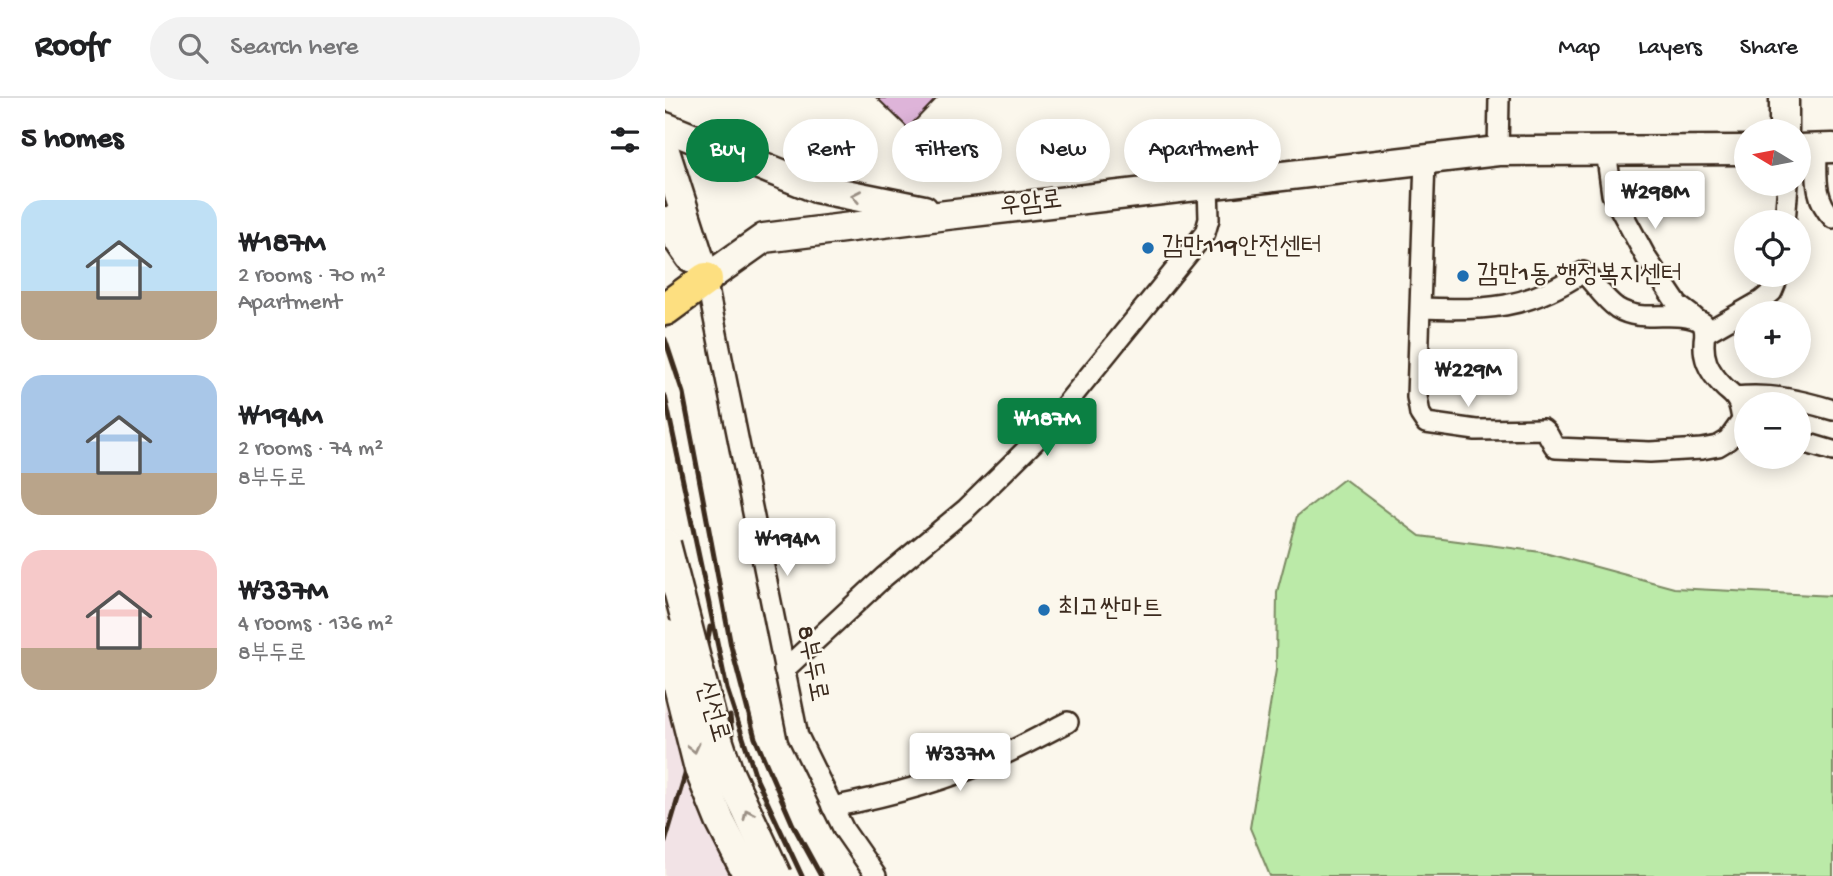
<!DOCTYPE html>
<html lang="en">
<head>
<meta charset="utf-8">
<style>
  :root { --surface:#fff; --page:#f2f2f2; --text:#202124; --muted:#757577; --line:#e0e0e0; --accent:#0b8043 }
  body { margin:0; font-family:"Gochi Hand","Poor Story",sans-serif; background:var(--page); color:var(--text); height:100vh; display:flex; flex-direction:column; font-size:26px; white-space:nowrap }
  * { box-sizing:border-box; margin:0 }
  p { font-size:23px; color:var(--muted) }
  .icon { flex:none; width:38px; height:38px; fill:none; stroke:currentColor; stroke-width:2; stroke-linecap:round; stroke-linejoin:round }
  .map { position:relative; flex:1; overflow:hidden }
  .drawer { display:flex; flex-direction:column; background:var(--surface); width:665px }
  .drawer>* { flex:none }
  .banner { position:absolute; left:21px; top:21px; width:665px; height:63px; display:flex; gap:14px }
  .needle { width:46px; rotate:280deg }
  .tools { position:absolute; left:1069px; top:21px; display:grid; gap:14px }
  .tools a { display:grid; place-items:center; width:77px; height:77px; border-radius:50%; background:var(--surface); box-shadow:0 4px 18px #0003; font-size:35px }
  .price { position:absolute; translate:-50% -60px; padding:0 16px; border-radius:7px; background:#fff; color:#222; font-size:23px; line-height:46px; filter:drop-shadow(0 2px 4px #0008) }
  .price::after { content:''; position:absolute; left:50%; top:42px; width:21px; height:16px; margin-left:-10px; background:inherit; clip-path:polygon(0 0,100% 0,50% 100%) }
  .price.active { background:var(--accent); color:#fff }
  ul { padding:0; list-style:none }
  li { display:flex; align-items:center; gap:21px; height:175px; padding:0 21px }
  li span { display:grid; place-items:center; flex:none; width:196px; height:140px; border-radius:21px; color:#555 }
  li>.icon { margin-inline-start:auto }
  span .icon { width:84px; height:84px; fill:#fffc; stroke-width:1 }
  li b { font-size:30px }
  h2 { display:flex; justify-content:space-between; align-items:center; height:84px; padding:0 21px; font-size:30px }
  .pill { padding:0 24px; border-radius:32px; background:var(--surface); box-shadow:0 4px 18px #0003; font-size:24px; line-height:63px }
  .pill.active { background:var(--accent); color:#fff }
  header { display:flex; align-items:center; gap:42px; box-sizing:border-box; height:98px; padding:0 35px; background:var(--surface); border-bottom:2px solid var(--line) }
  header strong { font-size:33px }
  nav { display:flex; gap:38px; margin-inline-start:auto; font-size:24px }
  .search { width:490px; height:63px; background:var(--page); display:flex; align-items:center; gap:18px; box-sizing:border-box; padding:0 24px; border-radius:38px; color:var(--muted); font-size:26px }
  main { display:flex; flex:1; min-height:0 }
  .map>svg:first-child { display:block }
  .built { fill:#f2e3e6 }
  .green { fill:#bbeaa8; stroke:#7b8a63; stroke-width:2 }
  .building { fill:#deb4d9; stroke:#3b2a1e; stroke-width:2 }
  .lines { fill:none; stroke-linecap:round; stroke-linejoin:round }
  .street-casing { stroke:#3b2a1e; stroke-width:24 }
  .secondary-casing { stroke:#3b2a1e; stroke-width:33 }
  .primary-casing { stroke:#3b2a1e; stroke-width:37 }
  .street { stroke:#fbf7ec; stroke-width:19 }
  .secondary { stroke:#fbf7ec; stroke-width:28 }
  .primary { stroke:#fddf80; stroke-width:32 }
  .rail { stroke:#3b2a1e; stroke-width:5 }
  .secondary-bridge-casing { stroke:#3b2a1e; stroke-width:33; stroke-linecap:butt }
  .secondary-bridge { stroke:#fbf7ec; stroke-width:28 }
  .oneway { stroke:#9b9085 }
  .poi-dot { fill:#1f6fb2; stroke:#fbf7ec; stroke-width:2.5 }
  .labels { text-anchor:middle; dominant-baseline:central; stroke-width:5; stroke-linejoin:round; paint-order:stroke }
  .street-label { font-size:26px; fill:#3b2a1e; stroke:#fbf7ec }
  .poi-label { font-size:26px; fill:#3b2a1e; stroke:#fbf7ec; text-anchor:start }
</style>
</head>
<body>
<header>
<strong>Roofr</strong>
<div class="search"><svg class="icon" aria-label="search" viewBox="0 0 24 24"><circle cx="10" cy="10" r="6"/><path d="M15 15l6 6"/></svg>Search here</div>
<nav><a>Map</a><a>Layers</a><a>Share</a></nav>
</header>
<main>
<section class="drawer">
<h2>5 homes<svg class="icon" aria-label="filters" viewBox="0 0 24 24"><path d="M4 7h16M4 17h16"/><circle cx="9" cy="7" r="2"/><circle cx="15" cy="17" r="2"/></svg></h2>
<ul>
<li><span style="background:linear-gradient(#bfe0f5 65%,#b9a48a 0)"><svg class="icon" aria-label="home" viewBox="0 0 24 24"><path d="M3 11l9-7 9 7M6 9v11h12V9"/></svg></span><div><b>₩187M</b><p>2 rooms · 70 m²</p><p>Apartment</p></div></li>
<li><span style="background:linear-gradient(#a9c7e8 70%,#b9a48a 0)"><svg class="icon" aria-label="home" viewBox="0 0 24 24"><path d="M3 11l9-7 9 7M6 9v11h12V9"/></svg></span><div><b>₩194M</b><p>2 rooms · 74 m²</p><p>8부두로</p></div></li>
<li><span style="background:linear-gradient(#f6c9c9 70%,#b9a48a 0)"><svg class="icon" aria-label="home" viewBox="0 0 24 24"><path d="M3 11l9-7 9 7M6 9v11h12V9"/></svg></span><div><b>₩337M</b><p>4 rooms · 136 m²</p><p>8부두로</p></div></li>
</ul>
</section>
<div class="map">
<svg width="1168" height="778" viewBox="0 0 1168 778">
  <rect width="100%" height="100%" fill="#fbf7ec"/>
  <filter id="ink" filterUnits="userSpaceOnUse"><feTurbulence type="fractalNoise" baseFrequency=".0143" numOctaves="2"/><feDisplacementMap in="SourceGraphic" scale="14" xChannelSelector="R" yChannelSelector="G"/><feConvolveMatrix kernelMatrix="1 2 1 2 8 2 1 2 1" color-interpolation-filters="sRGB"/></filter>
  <g filter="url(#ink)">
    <path class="built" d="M 0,579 L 18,652 L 64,778 L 0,778 Z"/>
    <path class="green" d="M 679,381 L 755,438 L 876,454 L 1009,490 L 1168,498 L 1168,778 L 605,778 L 585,730 L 611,572 L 612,494 L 632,418 Z"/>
    <path class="building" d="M 212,0 L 272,0 L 243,30 Z"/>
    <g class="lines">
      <g class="street-casing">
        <g id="street">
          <path d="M 1152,51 C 1152,76 1148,101 1168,120"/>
          <path d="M 833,53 L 834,0"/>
          <path d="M 941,53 L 947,96 L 982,161 L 1013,207 L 1029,219"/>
          <path d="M 760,62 L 752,299 L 755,316 L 761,325 L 811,332 L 878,331 C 886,337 885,344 891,350 L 985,354 L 1037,351 L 1053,348 L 1063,342 L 1076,324"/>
          <path d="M 1120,124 L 1123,86"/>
          <path d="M 41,181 L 133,638 L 179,732 L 211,778"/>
          <path d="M 756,210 C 820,213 863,211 918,174 C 930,186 939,201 952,210 C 979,227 1011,209 1038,225 L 1040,235"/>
          <path d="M 1070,299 C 1105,295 1135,302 1168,312"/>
          <path d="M 1082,331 C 1074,322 1078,311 1071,301 C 1068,296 1063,293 1059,289 C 1043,273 1036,259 1040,235 L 1096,203 L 1107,194 L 1114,177"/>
          <path d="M 1134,343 L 1168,353"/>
          <path d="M 119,572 L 219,479 L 301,411 L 376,337 L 540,135 L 544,121 L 543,87"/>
          <path d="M 167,709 C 223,698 278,684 329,661 C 354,650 378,637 403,624"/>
        </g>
      </g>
      <g class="secondary-casing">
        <g id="secondary">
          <path d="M 1119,0 L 1119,33"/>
          <path d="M 0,29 L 151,90 L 259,112"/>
          <path d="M 1134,51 L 1168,50"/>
          <path d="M 0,53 L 41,181"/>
          <path d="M 0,123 L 25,159"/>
          <path d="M 41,181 L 99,140 L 282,117 L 833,53 L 1082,52"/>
        </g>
      </g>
      <g class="primary-casing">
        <path id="primary" d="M 0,211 L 41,181"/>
      </g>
      <use href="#street" class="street"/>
      <use href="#secondary" class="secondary"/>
      <use href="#primary" class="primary"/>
      <g class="rail">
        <path d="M 0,241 L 18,295 L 66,548 L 90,640 L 128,727 L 156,778"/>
        <path d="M 0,298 L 62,591 L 92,682 L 137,778"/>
        <path d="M 65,618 L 81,778"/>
        <path d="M 0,744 L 20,677 L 45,529"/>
      </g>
      <g class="secondary-bridge-casing">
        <g id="secondary-bridge">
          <path d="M 1,446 L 48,626 L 64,675 L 112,778"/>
          <path d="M 0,536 L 34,671 L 55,723 L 83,778"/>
        </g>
      </g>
      <use href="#secondary-bridge" class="secondary-bridge"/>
    </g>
    <defs><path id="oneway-chevron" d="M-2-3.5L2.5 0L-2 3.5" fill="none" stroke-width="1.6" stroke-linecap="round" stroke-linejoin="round" transform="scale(1.75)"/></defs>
    <g class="oneway">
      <use href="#oneway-chevron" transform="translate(191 98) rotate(-169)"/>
      <use href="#oneway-chevron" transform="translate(29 650) rotate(76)"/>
      <use href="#oneway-chevron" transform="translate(83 716) rotate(-115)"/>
    </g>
  </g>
  <g class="poi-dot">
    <circle cx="483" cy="150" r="7"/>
    <circle cx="798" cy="178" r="7"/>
    <circle cx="379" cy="512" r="7"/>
  </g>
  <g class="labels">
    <g class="street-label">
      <text transform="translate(366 107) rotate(-7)">우암로</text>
      <text transform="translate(145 566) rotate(79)">8부두로</text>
      <text transform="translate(46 614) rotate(74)">신선로</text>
    </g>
    <g class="poi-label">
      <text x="497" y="150">감만119안전센터</text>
      <text x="812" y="178">감만1동 행정복지센터</text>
      <text x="393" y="512">최고싼마트</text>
    </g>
  </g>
</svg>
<div class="tools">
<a><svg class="needle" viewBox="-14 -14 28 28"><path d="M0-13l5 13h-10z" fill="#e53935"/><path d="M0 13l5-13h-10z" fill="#757577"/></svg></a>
<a><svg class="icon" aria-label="locate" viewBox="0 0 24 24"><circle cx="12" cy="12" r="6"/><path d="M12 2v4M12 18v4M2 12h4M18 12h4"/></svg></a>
<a>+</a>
<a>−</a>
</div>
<b class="price" style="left:990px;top:133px">₩298M</b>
<b class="price" style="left:803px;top:311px">₩229M</b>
<b class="price active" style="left:382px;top:360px">₩187M</b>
<b class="price" style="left:122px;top:480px">₩194M</b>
<b class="price" style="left:295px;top:695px">₩337M</b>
<div class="banner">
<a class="pill active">Buy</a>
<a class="pill">Rent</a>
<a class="pill">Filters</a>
<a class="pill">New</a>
<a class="pill">Apartment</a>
</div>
</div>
</main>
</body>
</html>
